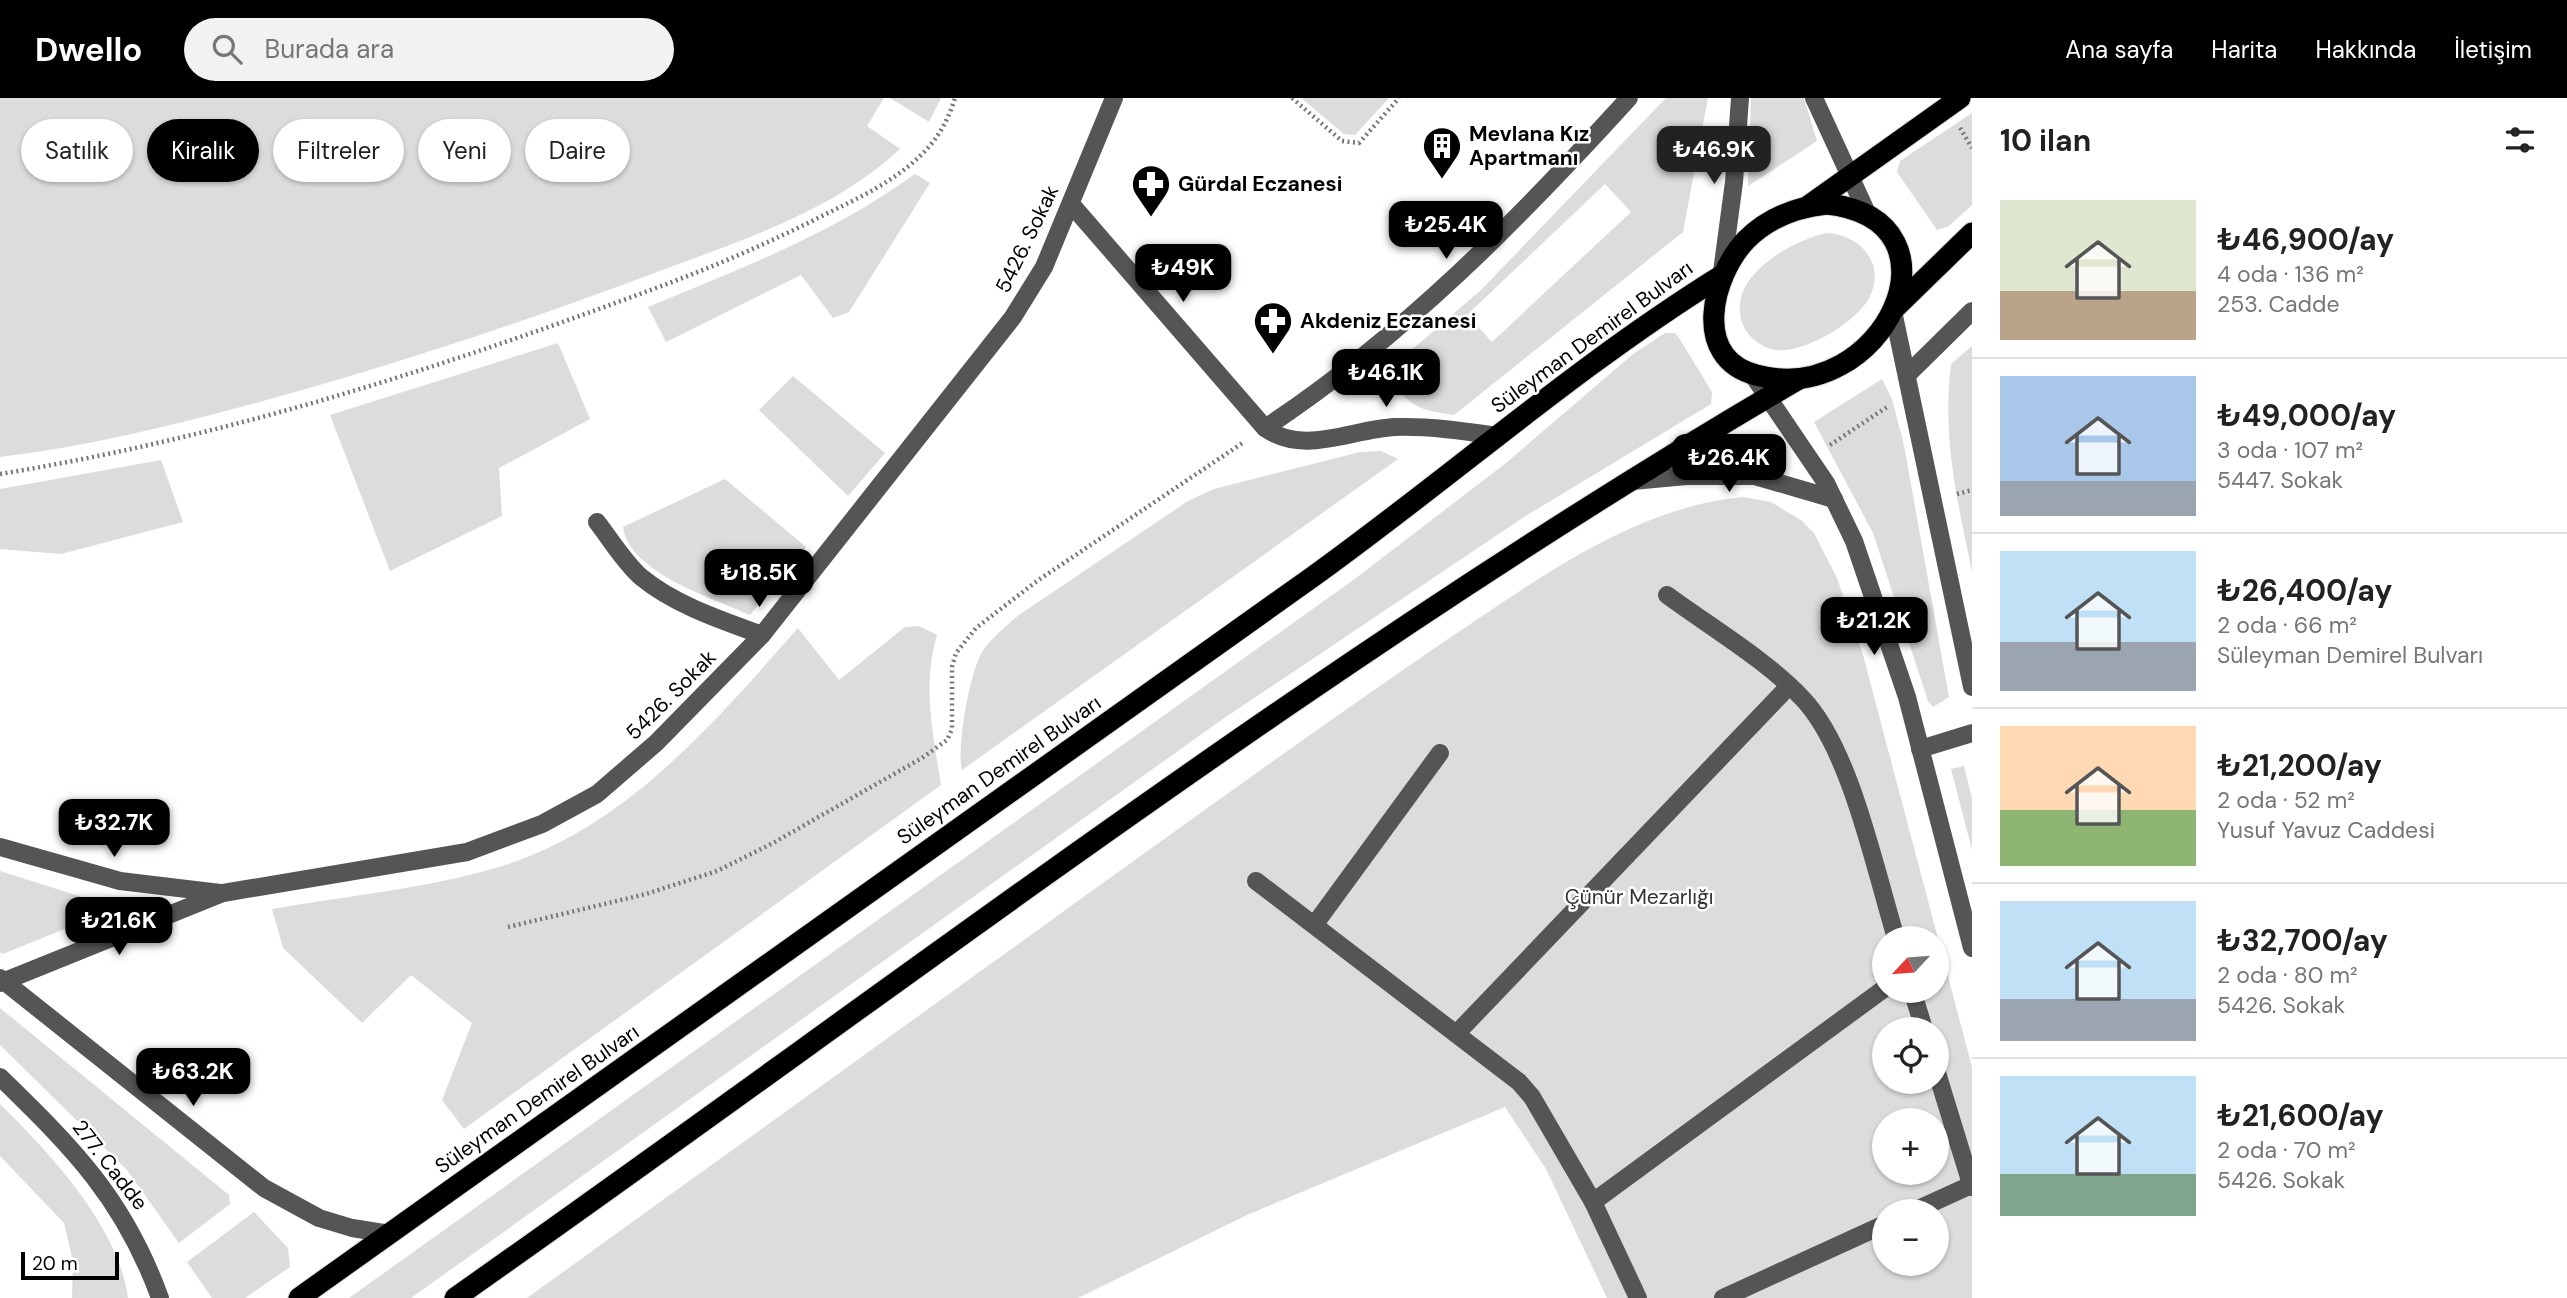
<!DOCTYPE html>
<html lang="tr">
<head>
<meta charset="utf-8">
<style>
  :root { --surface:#fff; --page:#f2f2f2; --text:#222; --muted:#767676; --line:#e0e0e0; --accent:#000 }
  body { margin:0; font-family:"DM Sans",sans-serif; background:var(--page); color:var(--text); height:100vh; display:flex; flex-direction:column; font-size:26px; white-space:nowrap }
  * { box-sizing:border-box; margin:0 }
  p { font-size:23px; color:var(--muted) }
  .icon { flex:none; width:38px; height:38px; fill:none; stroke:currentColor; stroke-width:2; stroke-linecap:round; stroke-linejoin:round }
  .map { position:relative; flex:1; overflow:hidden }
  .drawer { display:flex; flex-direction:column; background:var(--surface); width:595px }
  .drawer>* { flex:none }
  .hud { position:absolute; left:21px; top:21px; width:665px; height:63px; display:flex; gap:14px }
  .needle { width:46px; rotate:244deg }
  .tools { position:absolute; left:1872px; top:828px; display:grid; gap:14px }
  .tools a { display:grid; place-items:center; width:77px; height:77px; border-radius:50%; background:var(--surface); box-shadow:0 2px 5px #0004; font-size:35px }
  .scale { position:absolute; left:21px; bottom:18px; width:98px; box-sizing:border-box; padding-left:7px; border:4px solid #000; border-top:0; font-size:19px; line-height:24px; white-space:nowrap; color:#000; -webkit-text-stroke:5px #fff; paint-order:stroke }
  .price { position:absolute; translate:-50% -60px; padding:0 16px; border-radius:14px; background:var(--accent); color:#fff; font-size:23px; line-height:46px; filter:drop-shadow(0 2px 4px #0008) }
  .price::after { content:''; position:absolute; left:50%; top:42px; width:21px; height:16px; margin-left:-10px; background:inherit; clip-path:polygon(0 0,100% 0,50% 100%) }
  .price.on { background:#222; color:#fff }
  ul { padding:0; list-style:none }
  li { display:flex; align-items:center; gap:21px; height:175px; padding:0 28px }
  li+li { border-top:2px solid var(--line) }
  li span { display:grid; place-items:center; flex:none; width:196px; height:140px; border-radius:0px; color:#555 }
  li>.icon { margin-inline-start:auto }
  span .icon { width:84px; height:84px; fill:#fffc; stroke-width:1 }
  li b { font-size:30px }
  h2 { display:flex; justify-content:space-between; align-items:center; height:84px; padding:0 28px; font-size:30px }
  .chip { padding:0 24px; border-radius:32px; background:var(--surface); box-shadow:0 2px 5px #0004; font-size:24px; line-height:63px }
  .chip.on { background:var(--accent); color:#fff }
  header { display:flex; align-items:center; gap:42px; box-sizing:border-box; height:98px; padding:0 35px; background:var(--accent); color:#fff }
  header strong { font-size:33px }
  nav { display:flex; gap:38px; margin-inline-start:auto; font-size:24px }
  .search { width:490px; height:63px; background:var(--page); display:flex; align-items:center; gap:18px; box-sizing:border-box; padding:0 24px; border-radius:38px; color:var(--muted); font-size:26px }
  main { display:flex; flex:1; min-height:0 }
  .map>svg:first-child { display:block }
  .green { fill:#dcdcdc; fill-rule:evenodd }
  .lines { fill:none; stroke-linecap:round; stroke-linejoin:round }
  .highway-casing { stroke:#dbdbdb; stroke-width:23 }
  .path { stroke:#777; stroke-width:4.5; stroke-dasharray:2 3.5; stroke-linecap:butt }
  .minor { stroke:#555; stroke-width:18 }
  .highway { stroke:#000; stroke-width:21 }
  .labels { text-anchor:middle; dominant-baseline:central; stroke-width:5; stroke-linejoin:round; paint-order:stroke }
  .poi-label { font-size:21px; font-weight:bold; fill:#000; stroke:#fff; text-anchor:start }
  .street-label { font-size:21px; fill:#000; stroke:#fff }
  .park-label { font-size:21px; fill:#333; stroke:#fff }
</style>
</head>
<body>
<header>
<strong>Dwello</strong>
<div class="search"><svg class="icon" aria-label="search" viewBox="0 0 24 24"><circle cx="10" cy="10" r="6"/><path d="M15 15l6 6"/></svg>Burada ara</div>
<nav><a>Ana sayfa</a><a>Harita</a><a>Hakkında</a><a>İletişim</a></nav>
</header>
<main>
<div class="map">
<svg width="1972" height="1200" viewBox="0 0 1972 1200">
  <rect width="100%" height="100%" fill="#fff"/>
  <g class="green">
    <path d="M 0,0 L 884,0 L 867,28 L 900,51 C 829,117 730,146 641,180 C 512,228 382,271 248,307 C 166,329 84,349 0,359 Z"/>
    <path d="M 890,0 L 941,0 L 929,24 Z"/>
    <path d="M 1301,0 L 1389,0 L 1355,37 L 1344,36 Z"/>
    <path d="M 1666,0 L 1708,0 L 1683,134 L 1454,317 C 1416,312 1407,307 1386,274 L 1481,192 ZM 1605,86 L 1631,114 L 1492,244 L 1467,217 Z"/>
    <path d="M 1751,0 L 1804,0 L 1817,43 L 1748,88 Z"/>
    <path d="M 1972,15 L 1972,107 L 1949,128 L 1937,132 L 1897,74 L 1900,63 Z"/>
    <path d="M 915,76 L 930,85 L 849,214 L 833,220 L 801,177 L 666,244 L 648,209 C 740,171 834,135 915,76 Z"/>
    <path d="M 1826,135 C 1860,136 1887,166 1869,200 C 1856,225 1803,256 1775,252 C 1763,250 1751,241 1745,231 C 1720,183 1788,144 1826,135 Z"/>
    <path d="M 1665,235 L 1675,235 L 1679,240 L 1712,294 L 1711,306 L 1524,419 L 1220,623 L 411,1200 L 349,1200 L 1356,480 L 1506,365 L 1632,257 Z"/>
    <path d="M 558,245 L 590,321 L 499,370 L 502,418 L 390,473 L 330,317 Z"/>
    <path d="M 1972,248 L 1972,474 C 1957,399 1942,343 1951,266 Z"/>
    <path d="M 793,278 L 885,355 L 848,398 L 759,312 Z"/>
    <path d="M 1882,281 L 1892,301 L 1904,347 L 1949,599 L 1933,609 L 1928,603 L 1873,435 L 1814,324 Z"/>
    <path d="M 1381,353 L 1398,361 L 962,672 C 956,650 970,570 984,551 C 994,538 1007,527 1019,517 L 1188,403 L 1214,391 L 1360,354 Z"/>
    <path d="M 161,362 L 183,424 L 61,456 L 0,451 L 0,391 Z"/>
    <path d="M 725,381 L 806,449 L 750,517 C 713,500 629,475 623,429 Z"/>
    <path d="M 1743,399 L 1771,404 L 1802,423 L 1814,435 L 1837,480 L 1863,557 L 1972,969 L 1972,1200 L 1607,1200 L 1546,1071 L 1505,1009 L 1247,1117 L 1078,1200 L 527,1200 C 738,1048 949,896 1160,744 C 1255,676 1351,607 1448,541 C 1537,482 1634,409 1743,399 ZM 1885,840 L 1937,840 L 1937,892 L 1885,892 ZM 1885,931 L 1937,931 L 1937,984 L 1885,984 ZM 1885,1022 L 1937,1022 L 1937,1074 L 1885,1074 ZM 1885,1113 L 1937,1113 L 1937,1166 L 1885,1166 Z"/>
    <path d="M 919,528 L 937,537 C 922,588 933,635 941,687 L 464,1031 L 442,1002 L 472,925 L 411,877 L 362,925 L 283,850 L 272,811 C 346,798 423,791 496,770 C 624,732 712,627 798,530 L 839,582 L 905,529 Z"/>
    <path d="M 1964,668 L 1972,700 L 1972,752 L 1951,671 Z"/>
    <path d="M 0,773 L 98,804 L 102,808 L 102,816 L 3,856 L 0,854 Z"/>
    <path d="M 0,910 L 229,1097 L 230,1106 L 179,1145 L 127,1072 L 0,947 Z"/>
    <path d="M 0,1006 C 49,1054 119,1129 128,1200 L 72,1200 L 73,1163 L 64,1125 L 0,1058 Z"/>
    <path d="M 254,1114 L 288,1150 L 290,1169 L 245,1200 L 212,1200 L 187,1164 Z"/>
  </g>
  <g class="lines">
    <g class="highway-casing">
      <g id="highway">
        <path d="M 1827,106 C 1972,122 1883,311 1756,277 C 1691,260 1712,178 1746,142 C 1768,120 1797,109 1827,106 Z"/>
        <path d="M 1808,108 L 1960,0"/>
        <path d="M 1894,211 L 1972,135"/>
        <path d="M 299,1200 C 637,961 975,722 1311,480 C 1449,381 1576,268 1721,178"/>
        <path d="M 455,1200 C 899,888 1329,555 1799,281"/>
      </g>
    </g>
    <g class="path">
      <path d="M 1292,0 L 1342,43 L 1359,45 L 1399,0"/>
      <path d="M 1960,30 L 1972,50"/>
      <path d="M 1830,347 L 1887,309"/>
      <path d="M 0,376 C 227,339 441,270 656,190 C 716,168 773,143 830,114 C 863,98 898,81 924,54 C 939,39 949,20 955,0"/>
      <path d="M 1957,396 L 1972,392"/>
      <path d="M 508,829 L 646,796 L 717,773 L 773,745 L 922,660 L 947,642 L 952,631 L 952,569 L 956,555 L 976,530 L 1037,483 L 1244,344"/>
    </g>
    <g class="minor">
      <path d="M 1814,0 L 1867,115"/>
      <path d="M 1071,106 L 1265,330 C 1303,358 1352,331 1395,329 C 1429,328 1464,333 1497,338"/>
      <path d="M 1722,174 L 1734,84 L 1740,0"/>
      <path d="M 1893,213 L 1972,589"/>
      <path d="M 1752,276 L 1826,385 L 1854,443 L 1907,599 L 1972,850"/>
      <path d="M 1908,276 L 1972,213"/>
      <path d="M 1265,330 C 1404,238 1518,122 1629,0"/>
      <path d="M 1633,383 L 1686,378 L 1755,378 L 1834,401"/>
      <path d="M 597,424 C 611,442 624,464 641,479 C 675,507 721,522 762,537"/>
      <path d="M 1667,497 C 1709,528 1768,563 1803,601 C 1851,652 1875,772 1896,840"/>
      <path d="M 1920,651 L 1972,635"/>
      <path d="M 0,749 L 120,783 L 220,795"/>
      <path d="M 1256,783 L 1519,984 L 1532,999 L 1593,1104 L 1638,1200"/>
      <path d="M 1315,826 L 1440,655"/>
      <path d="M 0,880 L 264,1090 L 319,1120 L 352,1130 L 390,1136"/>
      <path d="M 0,885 L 223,795 L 467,754 L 542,726 L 597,696 L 656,645 L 762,537 L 1013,219 L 1044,169 L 1114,0"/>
      <path d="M 1912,892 L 1924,931"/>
      <path d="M 1458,934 L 1789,588"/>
      <path d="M 1937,975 L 1972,1089"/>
      <path d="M 0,979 C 74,1051 124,1101 160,1200"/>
      <path d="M 1593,1104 L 1885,890"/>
      <path d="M 1914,1113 L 1971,1087"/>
      <path d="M 1723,1200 L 1885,1126"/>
    </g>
    <use href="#highway" class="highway"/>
  </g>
  <defs>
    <g id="building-pin" transform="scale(2.0125)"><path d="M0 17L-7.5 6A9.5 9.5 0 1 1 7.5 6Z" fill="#000" stroke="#fff"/><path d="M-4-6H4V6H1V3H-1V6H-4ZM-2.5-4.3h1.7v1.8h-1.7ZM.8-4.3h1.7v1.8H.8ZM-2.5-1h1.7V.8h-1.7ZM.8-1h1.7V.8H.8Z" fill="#fff"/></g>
    <g id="pharmacy-pin" transform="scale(2.0125)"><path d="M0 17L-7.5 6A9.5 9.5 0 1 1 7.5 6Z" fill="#000" stroke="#fff"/><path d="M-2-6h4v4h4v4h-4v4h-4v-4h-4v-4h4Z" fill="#fff"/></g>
  </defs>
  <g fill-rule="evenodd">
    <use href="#building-pin" x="1442" y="48"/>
    <use href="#pharmacy-pin" x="1151" y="86"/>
    <use href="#pharmacy-pin" x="1273" y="223"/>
  </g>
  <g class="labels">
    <g class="poi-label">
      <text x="1469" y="36">Mevlana Kız<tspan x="1469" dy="24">Apartmanı</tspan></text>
      <text x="1178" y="86">Gürdal Eczanesi</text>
      <text x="1300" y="223">Akdeniz Eczanesi</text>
    </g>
    <g class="street-label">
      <text transform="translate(1027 141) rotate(-64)">5426. Sokak</text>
      <text transform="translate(1592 239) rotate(-36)">Süleyman Demirel Bulvarı</text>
      <text transform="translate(671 597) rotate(-45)">5426. Sokak</text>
      <text transform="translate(999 672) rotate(-35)">Süleyman Demirel Bulvarı</text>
      <text transform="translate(537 1001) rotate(-35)">Süleyman Demirel Bulvarı</text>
      <text transform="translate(110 1067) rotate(52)">277. Cadde</text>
    </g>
    <g class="park-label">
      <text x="1639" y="799">Çünür Mezarlığı</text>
    </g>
  </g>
</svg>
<div class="tools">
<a><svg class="needle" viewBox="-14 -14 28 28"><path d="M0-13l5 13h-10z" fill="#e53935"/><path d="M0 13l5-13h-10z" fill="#767676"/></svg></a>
<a><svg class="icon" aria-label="locate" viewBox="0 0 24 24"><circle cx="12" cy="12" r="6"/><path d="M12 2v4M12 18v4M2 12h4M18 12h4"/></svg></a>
<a>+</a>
<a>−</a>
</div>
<div class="scale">20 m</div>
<b class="price on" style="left:1714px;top:88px">₺46.9K</b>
<b class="price" style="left:1446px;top:163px">₺25.4K</b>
<b class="price" style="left:1183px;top:206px">₺49K</b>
<b class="price" style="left:1386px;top:311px">₺46.1K</b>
<b class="price" style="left:1729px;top:396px">₺26.4K</b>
<b class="price" style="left:759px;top:511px">₺18.5K</b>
<b class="price" style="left:1874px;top:559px">₺21.2K</b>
<b class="price" style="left:114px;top:761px">₺32.7K</b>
<b class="price" style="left:119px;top:859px">₺21.6K</b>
<b class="price" style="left:193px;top:1010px">₺63.2K</b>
<div class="hud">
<a class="chip">Satılık</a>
<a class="chip on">Kiralık</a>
<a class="chip">Filtreler</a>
<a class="chip">Yeni</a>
<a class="chip">Daire</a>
</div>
</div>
<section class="drawer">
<h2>10 ilan<svg class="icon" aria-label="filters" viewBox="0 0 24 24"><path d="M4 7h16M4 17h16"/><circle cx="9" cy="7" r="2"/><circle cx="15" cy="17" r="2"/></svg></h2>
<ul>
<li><span style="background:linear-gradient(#dfe7d0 65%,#b9a48a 0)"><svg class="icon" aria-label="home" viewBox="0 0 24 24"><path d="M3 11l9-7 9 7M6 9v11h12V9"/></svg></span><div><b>₺46,900/ay</b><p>4 oda · 136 m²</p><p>253. Cadde</p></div></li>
<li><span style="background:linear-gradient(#a9c7e8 75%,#9aa5b1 0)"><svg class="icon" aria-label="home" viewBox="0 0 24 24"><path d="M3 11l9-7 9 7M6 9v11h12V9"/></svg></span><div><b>₺49,000/ay</b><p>3 oda · 107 m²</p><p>5447. Sokak</p></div></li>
<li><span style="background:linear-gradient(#bfe0f5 65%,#9aa5b1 0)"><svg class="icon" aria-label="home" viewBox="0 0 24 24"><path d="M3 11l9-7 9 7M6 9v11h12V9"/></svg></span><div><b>₺26,400/ay</b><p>2 oda · 66 m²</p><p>Süleyman Demirel Bulvarı</p></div></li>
<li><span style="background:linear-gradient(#ffd9b3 60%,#8fb573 0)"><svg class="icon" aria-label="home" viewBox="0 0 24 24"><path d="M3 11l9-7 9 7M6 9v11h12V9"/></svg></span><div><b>₺21,200/ay</b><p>2 oda · 52 m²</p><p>Yusuf Yavuz Caddesi</p></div></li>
<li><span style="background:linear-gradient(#bfe0f5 70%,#9aa5b1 0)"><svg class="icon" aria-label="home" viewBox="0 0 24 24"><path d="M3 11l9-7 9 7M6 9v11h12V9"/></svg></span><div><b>₺32,700/ay</b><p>2 oda · 80 m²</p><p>5426. Sokak</p></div></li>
<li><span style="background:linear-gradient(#bfe0f5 70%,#7fa58c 0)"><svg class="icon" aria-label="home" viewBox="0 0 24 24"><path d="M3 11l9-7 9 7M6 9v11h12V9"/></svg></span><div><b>₺21,600/ay</b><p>2 oda · 70 m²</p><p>5426. Sokak</p></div></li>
</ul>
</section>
</main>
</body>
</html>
